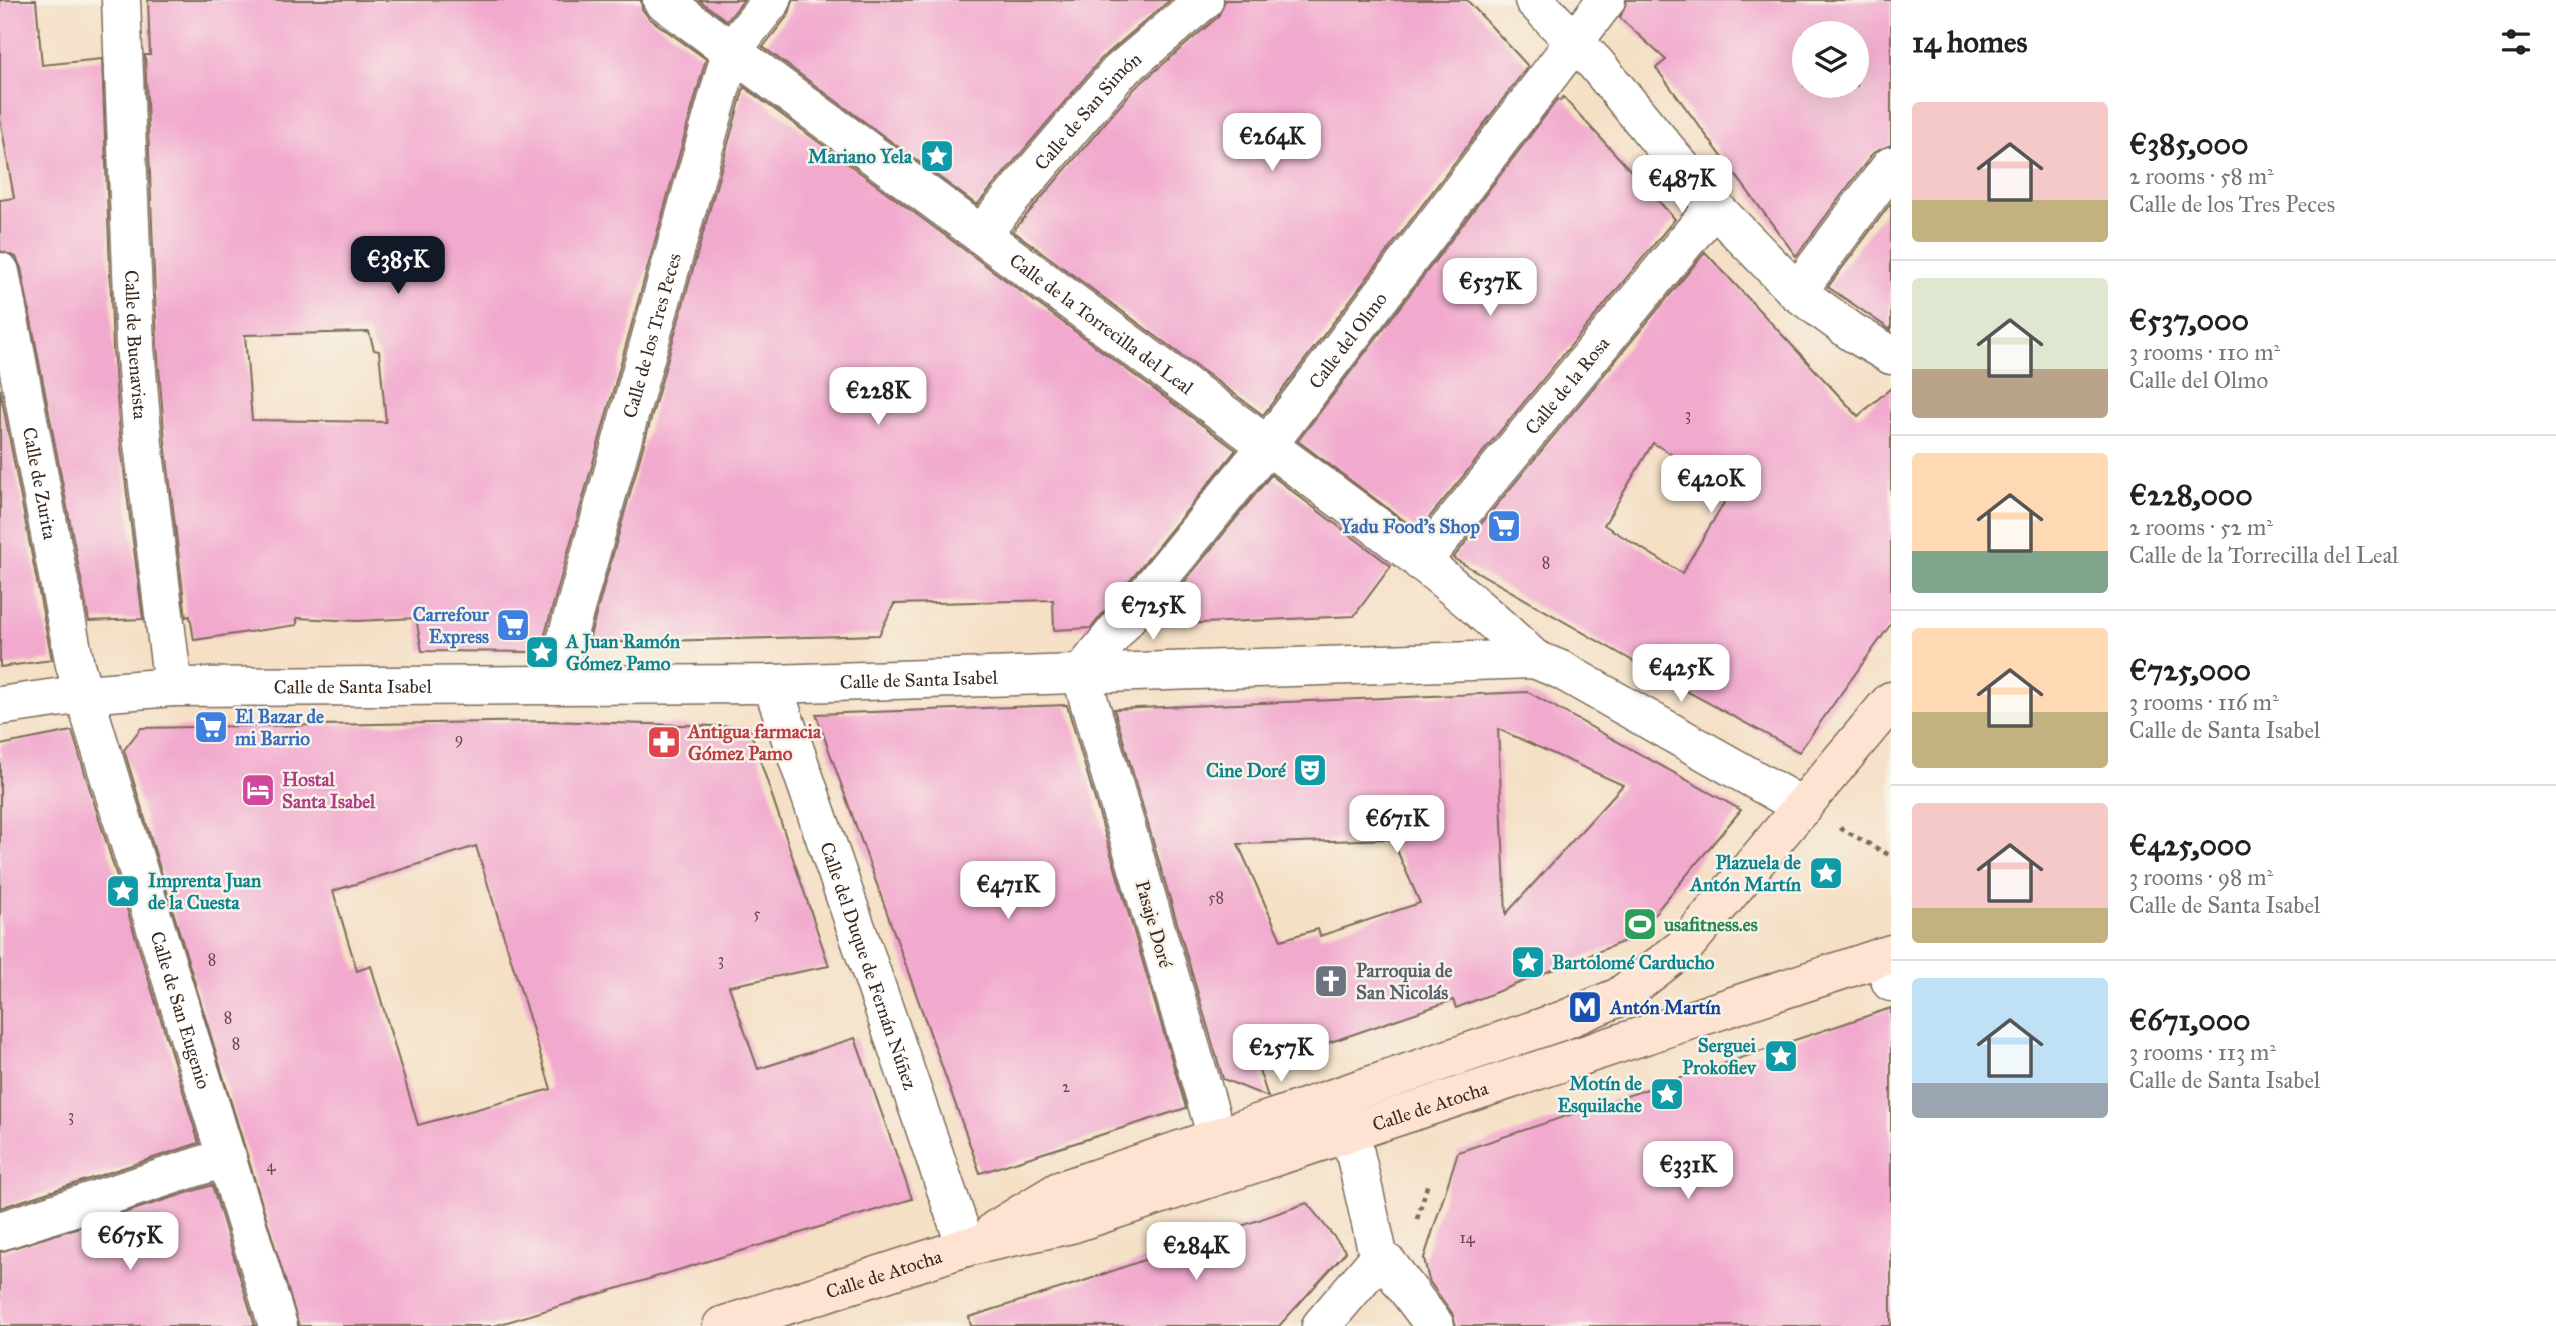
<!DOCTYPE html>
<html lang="en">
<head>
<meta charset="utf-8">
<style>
  :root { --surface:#fff; --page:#f6f6f6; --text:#222; --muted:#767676; --line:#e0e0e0; --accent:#111827 }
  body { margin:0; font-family:"IM FELL Great Primer",serif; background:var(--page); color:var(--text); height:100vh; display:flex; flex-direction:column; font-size:26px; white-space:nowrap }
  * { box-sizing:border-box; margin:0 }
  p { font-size:23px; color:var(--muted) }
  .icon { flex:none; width:38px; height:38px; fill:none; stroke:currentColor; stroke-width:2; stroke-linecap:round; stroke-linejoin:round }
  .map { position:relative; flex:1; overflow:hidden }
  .sheet { display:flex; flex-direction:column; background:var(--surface); width:665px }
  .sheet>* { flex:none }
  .fabs { position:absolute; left:1792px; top:21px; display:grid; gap:14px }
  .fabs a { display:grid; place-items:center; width:77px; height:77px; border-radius:50%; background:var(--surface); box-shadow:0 7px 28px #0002; font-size:35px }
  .price { position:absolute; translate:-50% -60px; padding:0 16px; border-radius:14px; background:#fff; color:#222; font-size:23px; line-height:46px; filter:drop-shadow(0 2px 4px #0008) }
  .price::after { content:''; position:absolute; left:50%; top:42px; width:21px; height:16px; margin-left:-10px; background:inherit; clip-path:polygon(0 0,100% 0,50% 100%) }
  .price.on { background:var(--accent); color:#fff }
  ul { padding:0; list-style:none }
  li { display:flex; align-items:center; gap:21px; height:175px; padding:0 21px }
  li+li { border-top:2px solid var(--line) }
  li span { display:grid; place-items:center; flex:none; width:196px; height:140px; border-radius:7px; color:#555 }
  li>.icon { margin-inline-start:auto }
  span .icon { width:84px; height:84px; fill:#fffc; stroke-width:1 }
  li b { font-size:30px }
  h2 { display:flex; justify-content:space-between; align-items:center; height:84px; padding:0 21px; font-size:30px }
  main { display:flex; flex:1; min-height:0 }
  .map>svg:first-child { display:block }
  .building { fill:#f2a9ce; fill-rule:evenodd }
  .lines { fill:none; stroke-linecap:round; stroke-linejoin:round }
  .street-casing { stroke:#7c6a59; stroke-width:41 }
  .secondary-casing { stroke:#7c6a59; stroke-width:41 }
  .path { stroke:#7c6a59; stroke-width:4.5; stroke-dasharray:5 5; stroke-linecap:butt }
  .street { stroke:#fff; stroke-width:38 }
  .secondary { stroke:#fee3d2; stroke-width:38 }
  .labels { text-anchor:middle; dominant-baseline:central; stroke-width:5; stroke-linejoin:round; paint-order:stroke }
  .number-label { font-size:16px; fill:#694a4a }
  .street-label { font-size:19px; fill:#3b2a1e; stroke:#f7f3e8 }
  .culture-label { font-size:19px; font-weight:bold; fill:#0d838f; stroke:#f7f3e8; text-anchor:end }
  .shop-label { font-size:19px; font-weight:bold; fill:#366cbe; stroke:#f7f3e8; text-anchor:end }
  .health-label { font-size:19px; font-weight:bold; fill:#be3a42; stroke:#f7f3e8; text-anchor:start }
  .hotel-label { font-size:19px; font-weight:bold; fill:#b23c85; stroke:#f7f3e8; text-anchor:start }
  .leisure-label { font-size:19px; font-weight:bold; fill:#27864d; stroke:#f7f3e8; text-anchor:start }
  .worship-label { font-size:19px; font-weight:bold; fill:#5b616d; stroke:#f7f3e8; text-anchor:start }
  .transit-label { font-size:19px; font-weight:bold; fill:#164399; stroke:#f7f3e8; text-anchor:start }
</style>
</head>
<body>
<main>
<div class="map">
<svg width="1891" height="1326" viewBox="0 0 1891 1326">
  <rect width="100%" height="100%" fill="#f7f3e8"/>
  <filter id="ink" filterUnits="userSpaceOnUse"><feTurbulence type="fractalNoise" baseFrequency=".0143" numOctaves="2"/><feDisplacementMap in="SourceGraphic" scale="14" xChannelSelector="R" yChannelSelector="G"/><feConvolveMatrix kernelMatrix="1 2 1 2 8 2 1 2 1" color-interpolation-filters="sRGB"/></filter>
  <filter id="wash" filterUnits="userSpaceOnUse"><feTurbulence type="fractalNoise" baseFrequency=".00686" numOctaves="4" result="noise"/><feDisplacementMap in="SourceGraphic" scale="28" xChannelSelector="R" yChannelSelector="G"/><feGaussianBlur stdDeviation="1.57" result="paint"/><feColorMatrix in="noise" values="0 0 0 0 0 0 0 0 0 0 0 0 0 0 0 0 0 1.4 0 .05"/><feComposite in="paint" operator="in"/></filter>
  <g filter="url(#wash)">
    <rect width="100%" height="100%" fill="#f5e0c6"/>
    <g id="blocks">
      <g class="building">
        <path d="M 0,0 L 36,0 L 42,65 L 102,59 L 113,348 L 121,447 L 143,619 L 89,621 L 21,268 L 16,257 L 0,251 L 0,200 L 14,198 L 0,118 Z"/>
        <path d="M 148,0 L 641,0 L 642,9 L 649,18 L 706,59 L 540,652 L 422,651 L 416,618 L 358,621 L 297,618 L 297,625 L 194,640 L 190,616 L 186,617 L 165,442 L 157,345 L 145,55 L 150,55 ZM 369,332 L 374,350 L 379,351 L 386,422 L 252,420 L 245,335 Z"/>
        <path d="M 699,0 L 744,0 L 727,21 Z"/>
        <path d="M 793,0 L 1170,0 L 1101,59 L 977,205 L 763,47 L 789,14 Z"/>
        <path d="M 1225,0 L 1467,0 L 1528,66 L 1263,415 L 1013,231 L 1134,89 L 1218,17 Z"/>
        <path d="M 1627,0 L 1891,0 L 1891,145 L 1873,153 L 1796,256 L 1656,68 L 1666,60 L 1620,18 ZM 1804,33 L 1857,33 L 1857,86 L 1804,86 Z"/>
        <path d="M 744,87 L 1236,450 L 1091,628 L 1054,630 L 1053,600 L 894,604 L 879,635 L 588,643 Z"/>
        <path d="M 1563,97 L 1675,219 L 1418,531 L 1298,441 L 1558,99 L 1560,101 Z"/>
        <path d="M 1891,203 L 1891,330 L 1828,287 Z"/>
        <path d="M 1705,252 L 1858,416 L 1891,388 L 1891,624 L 1799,752 L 1666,680 L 1453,558 ZM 1653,443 L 1731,491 L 1682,573 L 1604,525 Z"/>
        <path d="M 0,389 L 52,660 L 0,667 Z"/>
        <path d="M 1271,475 L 1391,566 L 1354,616 L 1159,625 L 1161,623 L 1151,623 Z"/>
        <path d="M 1528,692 L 1741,810 L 1635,937 L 1456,1008 L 1453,1000 L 1258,1067 L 1268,1097 L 1223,1079 L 1114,709 ZM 1498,729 L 1623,785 L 1506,914 ZM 1392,839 L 1420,903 L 1320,936 L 1318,929 L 1281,940 L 1238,844 Z"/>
        <path d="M 1067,705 L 1186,1108 L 980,1173 L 816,714 Z"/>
        <path d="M 546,721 L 749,727 L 829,966 L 729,986 L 758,1069 L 855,1038 L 912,1199 L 494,1326 L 299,1326 L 124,750 L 141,728 ZM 476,846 L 551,1089 L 418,1125 L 371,966 L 357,971 L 333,891 Z"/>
        <path d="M 72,731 L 199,1143 L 0,1208 L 0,745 Z"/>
        <path d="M 1891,1008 L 1891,1326 L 1456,1326 L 1452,1313 L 1429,1281 L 1424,1258 L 1458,1152 Z"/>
        <path d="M 212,1185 L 255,1326 L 0,1326 L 0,1252 Z"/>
        <path d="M 1307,1203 L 1346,1252 L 1279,1326 L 971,1326 L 969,1317 L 1081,1282 Z"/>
      </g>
    </g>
  </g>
  <g filter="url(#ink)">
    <use href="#blocks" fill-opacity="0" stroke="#7c6a59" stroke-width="2"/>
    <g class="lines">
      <g class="street-casing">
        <g id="street">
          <path id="s1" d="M 121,0 L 135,346 L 143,444 L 173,687"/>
          <path id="s2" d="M 662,0 C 838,129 1013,258 1189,388 C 1306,475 1429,558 1534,659"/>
          <path d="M 1534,0 L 1596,64 L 1714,207 L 1797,292 L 1852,332 L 1891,355"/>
          <path id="s3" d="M 981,234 L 1118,73 L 1204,0"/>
          <path id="s4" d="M 0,272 L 75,665 L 278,1326"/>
          <path d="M 1797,292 L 1891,166"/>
          <path id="s5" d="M 1421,562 L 1714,207"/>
          <path id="s6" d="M 554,684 L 731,51 L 772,0"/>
          <path id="s7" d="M 772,684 L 966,1247"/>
          <path id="s8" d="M 0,706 L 84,694 L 173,687 L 772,684 L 1534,659 L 1561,670 L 1803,807"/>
          <path d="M 1881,957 L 1891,982"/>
          <path d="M 1350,1131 L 1380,1263"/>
          <path id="s9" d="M 1226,1168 L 1081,674 L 1267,446 L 1606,0"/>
          <path d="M 0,1231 L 227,1157"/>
          <path d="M 1321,1326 L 1372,1266 L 1380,1263 L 1388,1264 L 1435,1326"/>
        </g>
      </g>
      <g class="secondary-casing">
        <g id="secondary">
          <path d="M 995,1230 L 1059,1191 L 1564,1020 L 1619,997 L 1685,946 L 1891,701"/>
          <path id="s10" d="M 722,1326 L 966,1247 L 1071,1224 L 1891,954"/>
        </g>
      </g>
      <g class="path">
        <path d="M 1840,828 L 1891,856"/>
        <path d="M 1417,1219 L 1428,1183"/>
      </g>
      <use href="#street" class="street"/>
      <use href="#secondary" class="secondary"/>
    </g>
  </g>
  <defs>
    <g id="sight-square" transform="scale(1.75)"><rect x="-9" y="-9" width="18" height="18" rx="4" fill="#0f9aa8" stroke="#f7f3e8"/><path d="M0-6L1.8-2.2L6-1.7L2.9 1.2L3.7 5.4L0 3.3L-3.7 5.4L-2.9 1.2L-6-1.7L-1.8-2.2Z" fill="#fff"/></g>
    <g id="supermarket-square" transform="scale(1.75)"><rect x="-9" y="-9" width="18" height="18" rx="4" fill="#3f7fe0" stroke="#f7f3e8"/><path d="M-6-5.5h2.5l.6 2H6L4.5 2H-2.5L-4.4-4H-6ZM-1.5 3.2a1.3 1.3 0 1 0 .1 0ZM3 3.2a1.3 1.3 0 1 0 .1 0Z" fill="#fff"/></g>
    <g id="pharmacy-square" transform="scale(1.75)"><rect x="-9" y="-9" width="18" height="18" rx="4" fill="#e0444e" stroke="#f7f3e8"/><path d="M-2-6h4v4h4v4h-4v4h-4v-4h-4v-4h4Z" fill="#fff"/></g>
    <g id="theatre-square" transform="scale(1.75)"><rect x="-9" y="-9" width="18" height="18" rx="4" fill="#0f9aa8" stroke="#f7f3e8"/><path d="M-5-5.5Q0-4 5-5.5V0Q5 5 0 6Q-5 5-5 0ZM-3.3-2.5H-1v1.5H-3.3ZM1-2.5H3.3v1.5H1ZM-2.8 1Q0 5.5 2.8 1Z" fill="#fff"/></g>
    <g id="hotel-square" transform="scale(1.75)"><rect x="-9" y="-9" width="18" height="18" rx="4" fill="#d1479c" stroke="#f7f3e8"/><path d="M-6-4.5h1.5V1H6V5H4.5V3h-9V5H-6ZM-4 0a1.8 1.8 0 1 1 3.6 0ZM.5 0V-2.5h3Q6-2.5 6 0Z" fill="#fff"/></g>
    <g id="stadium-square" transform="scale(1.75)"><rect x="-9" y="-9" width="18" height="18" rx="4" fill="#2e9e5b" stroke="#f7f3e8"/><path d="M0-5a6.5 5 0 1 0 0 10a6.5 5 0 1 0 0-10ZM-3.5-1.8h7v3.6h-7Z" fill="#fff"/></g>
    <g id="church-square" transform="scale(1.75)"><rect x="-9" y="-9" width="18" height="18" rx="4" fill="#6b7280" stroke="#f7f3e8"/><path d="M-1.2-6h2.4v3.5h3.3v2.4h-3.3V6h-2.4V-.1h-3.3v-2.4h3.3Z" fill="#fff"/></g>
    <g id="metro-square" transform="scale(1.75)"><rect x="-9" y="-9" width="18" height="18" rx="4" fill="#1a4fb4" stroke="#f7f3e8"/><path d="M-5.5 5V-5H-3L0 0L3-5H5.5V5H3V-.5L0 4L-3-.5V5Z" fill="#fff"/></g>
  </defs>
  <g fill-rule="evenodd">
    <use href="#sight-square" x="937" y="156"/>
    <use href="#supermarket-square" x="1504" y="526"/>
    <use href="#supermarket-square" x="513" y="625"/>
    <use href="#sight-square" x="542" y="652"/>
    <use href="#supermarket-square" x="211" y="727"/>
    <use href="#pharmacy-square" x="664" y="742"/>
    <use href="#theatre-square" x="1310" y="770"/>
    <use href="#hotel-square" x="258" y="790"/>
    <use href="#sight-square" x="1826" y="873"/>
    <use href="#sight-square" x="123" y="891"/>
    <use href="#stadium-square" x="1640" y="924"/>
    <use href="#sight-square" x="1528" y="962"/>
    <use href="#church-square" x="1331" y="981"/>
    <use href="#metro-square" x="1585" y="1007"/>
    <use href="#sight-square" x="1781" y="1056"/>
    <use href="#sight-square" x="1667" y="1094"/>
  </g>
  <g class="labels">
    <g class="number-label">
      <text x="1688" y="414">3</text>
      <text x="1546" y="562">8</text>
      <text x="459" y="738">9</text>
      <text x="1216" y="897">58</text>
      <text x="757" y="913">5</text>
      <text x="212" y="959">8</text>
      <text x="721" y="959">3</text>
      <text x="228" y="1017">8</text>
      <text x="236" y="1043">8</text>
      <text x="1066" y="1086">2</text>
      <text x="71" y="1115">3</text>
      <text x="271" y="1165">4</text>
      <text x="1467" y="1237">14</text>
    </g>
    <g class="street-label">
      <text stroke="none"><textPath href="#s3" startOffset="163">Calle de San Simón</textPath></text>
      <text stroke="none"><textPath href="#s2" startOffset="546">Calle de la Torrecilla del Leal</textPath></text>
      <text stroke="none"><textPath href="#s6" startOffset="362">Calle de los Tres Peces</textPath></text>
      <text stroke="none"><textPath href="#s9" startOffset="942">Calle del Olmo</textPath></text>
      <text stroke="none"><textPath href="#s1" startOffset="345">Calle de Buenavista</textPath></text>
      <text stroke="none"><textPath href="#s5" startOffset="229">Calle de la Rosa</textPath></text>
      <text stroke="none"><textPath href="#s4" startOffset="215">Calle de Zurita</textPath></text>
      <text stroke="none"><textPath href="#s8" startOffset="920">Calle de Santa Isabel</textPath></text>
      <text stroke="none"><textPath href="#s8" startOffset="354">Calle de Santa Isabel</textPath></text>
      <text transform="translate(1154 924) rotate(74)">Pasaje Doré</text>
      <text stroke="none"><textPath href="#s7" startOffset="298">Calle del Duque de Fernán Núñez</textPath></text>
      <text stroke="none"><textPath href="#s4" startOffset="761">Calle de San Eugenio</textPath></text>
      <text stroke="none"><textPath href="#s10" startOffset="742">Calle de Atocha</textPath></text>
      <text stroke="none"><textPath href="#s10" startOffset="170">Calle de Atocha</textPath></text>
    </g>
    <g class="culture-label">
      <text x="912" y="156">Mariano Yela</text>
      <text x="566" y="641" text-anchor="start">A Juan Ramón<tspan x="566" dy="22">Gómez Pamo</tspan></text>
      <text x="1286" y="770">Cine Doré</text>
      <text x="1801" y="862">Plazuela de<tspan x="1801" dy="22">Antón Martín</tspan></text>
      <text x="148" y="880" text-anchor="start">Imprenta Juan<tspan x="148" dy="22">de la Cuesta</tspan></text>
      <text x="1552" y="962" text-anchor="start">Bartolomé Carducho</text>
      <text x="1756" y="1045">Serguei<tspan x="1756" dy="22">Prokofiev</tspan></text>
      <text x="1642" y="1083">Motín de<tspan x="1642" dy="22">Esquilache</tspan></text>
    </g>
    <g class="shop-label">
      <text x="1480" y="526">Yadu Food's Shop</text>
      <text x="489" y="614">Carrefour<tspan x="489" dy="22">Express</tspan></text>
      <text x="235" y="716" text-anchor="start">El Bazar de<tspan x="235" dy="22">mi Barrio</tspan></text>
    </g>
    <g class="health-label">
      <text x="688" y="731">Antigua farmacia<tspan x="688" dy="22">Gómez Pamo</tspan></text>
    </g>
    <g class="hotel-label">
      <text x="282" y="779">Hostal<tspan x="282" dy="22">Santa Isabel</tspan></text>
    </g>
    <g class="leisure-label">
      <text x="1664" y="924">usafitness.es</text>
    </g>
    <g class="worship-label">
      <text x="1356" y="970">Parroquia de<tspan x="1356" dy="22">San Nicolás</tspan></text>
    </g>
    <g class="transit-label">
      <text x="1610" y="1007">Antón Martín</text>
    </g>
  </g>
</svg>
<div class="fabs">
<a><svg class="icon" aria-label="layers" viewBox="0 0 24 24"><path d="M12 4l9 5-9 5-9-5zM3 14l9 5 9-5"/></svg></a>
</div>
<b class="price" style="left:1272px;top:173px">€264K</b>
<b class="price" style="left:1682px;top:215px">€487K</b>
<b class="price on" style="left:398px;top:296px">€385K</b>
<b class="price" style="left:1490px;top:318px">€537K</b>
<b class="price" style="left:878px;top:427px">€228K</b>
<b class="price" style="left:1711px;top:515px">€420K</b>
<b class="price" style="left:1153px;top:642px">€725K</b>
<b class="price" style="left:1681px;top:704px">€425K</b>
<b class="price" style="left:1397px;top:855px">€671K</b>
<b class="price" style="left:1008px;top:921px">€471K</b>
<b class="price" style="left:1281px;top:1084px">€257K</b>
<b class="price" style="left:1688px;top:1201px">€331K</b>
<b class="price" style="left:130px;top:1272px">€675K</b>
<b class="price" style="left:1196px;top:1282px">€284K</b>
</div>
<section class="sheet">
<h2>14 homes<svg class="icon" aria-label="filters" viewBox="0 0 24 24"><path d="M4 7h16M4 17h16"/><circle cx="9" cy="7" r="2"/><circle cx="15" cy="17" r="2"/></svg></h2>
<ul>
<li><span style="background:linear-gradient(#f6c9c9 70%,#c2b280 0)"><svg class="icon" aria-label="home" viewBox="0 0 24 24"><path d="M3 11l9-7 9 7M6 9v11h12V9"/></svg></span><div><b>€385,000</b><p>2 rooms · 58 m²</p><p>Calle de los Tres Peces</p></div></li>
<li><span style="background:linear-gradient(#dfe7d0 65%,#b9a48a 0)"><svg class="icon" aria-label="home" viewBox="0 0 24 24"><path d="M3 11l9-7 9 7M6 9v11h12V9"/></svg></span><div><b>€537,000</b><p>3 rooms · 110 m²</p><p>Calle del Olmo</p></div></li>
<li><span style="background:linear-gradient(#ffd9b3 70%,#7fa58c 0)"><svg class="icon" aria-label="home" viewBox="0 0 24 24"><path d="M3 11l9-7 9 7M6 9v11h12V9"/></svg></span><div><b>€228,000</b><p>2 rooms · 52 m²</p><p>Calle de la Torrecilla del Leal</p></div></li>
<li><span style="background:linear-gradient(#ffd9b3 60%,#c2b280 0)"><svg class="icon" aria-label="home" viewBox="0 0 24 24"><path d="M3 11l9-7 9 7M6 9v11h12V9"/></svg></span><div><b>€725,000</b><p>3 rooms · 116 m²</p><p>Calle de Santa Isabel</p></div></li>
<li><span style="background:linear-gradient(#f6c9c9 75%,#c2b280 0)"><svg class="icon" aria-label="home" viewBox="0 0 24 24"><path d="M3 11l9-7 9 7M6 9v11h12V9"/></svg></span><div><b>€425,000</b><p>3 rooms · 98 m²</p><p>Calle de Santa Isabel</p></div></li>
<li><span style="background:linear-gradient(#bfe0f5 75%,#9aa5b1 0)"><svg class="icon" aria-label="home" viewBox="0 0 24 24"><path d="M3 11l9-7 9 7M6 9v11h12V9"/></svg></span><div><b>€671,000</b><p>3 rooms · 113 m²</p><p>Calle de Santa Isabel</p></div></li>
</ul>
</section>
</main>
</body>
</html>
